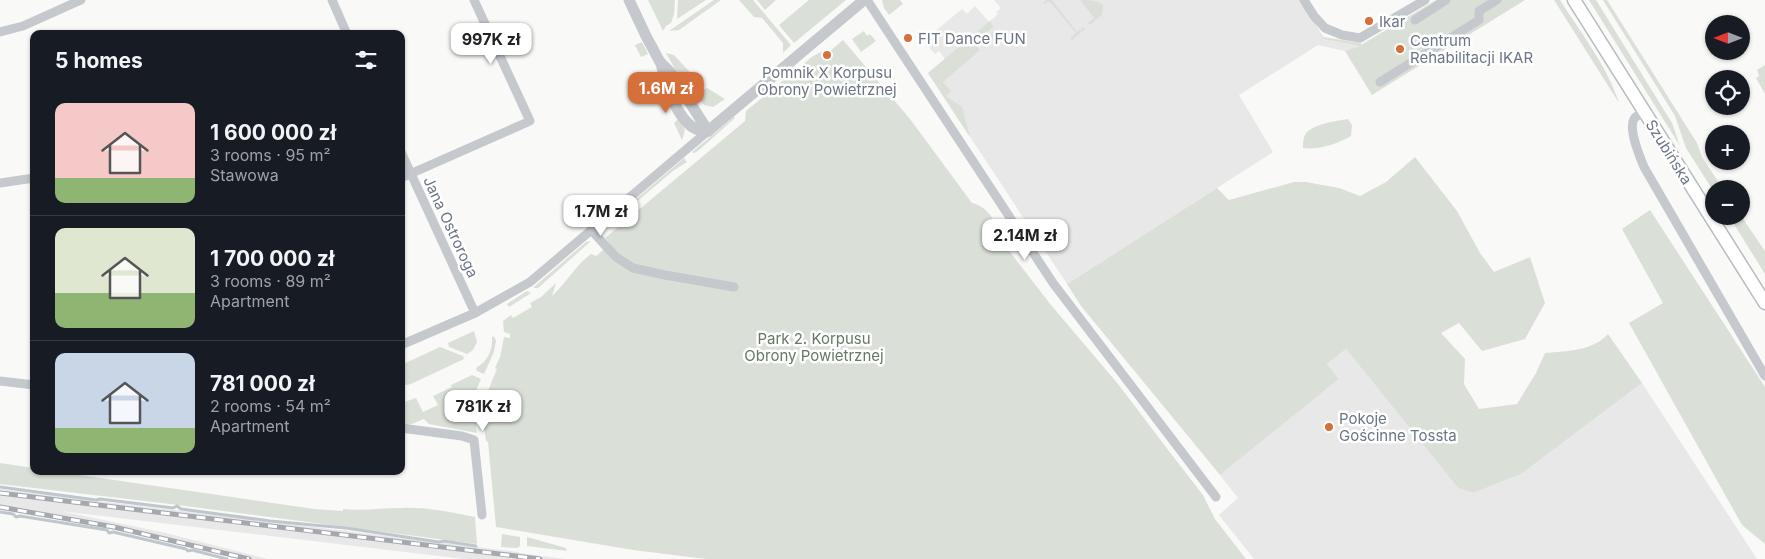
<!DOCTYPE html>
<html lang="en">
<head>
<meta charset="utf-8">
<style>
  :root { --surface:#171b24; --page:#242831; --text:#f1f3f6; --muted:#9ea1a6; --line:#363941; --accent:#d5703b }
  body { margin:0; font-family:Inter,sans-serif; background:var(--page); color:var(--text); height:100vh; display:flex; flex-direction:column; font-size:19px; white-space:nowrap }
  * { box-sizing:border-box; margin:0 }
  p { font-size:16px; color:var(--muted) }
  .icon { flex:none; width:28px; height:28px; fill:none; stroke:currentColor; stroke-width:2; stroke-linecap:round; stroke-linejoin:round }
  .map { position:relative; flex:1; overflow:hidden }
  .drawer { position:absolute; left:30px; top:30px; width:375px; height:445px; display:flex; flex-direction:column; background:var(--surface); border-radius:10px; box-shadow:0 1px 4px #0004 }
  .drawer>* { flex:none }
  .needle { width:32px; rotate:270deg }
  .fabs { position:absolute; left:1705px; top:15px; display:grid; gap:10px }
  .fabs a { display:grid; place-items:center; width:45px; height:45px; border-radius:50%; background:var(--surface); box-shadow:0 1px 4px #0004; font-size:25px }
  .price { position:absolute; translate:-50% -42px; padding:0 11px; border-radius:10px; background:#fff; color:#222; font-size:16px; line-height:32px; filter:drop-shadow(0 1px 2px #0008) }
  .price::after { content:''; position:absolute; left:50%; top:30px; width:15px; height:11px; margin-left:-8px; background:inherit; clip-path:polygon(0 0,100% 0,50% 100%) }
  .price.active { background:var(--accent); color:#fff }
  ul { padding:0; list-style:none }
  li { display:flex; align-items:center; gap:15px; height:125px; padding:0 25px }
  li+li { border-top:1px solid var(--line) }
  li span { display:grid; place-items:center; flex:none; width:140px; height:100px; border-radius:10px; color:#555 }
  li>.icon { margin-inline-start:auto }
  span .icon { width:60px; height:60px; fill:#fffc; stroke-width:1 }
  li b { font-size:21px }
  h2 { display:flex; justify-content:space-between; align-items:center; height:60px; padding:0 25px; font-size:21px }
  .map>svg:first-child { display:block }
  .built { fill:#e7e8e7 }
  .green { fill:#dae0d8 }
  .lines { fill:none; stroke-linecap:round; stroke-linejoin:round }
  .stream { stroke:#c0c7cc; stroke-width:3 }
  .secondary-casing { stroke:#b8bbc0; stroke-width:15 }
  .minor { stroke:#c5c8cc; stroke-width:9 }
  .tertiary { stroke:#c5c8cc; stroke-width:11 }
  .secondary { stroke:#fff; stroke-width:12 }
  .rail-casing { stroke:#a5a9af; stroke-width:5 }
  .rail { stroke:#fff; stroke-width:3; stroke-dasharray:9; stroke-linecap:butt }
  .poi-dot { fill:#d5703b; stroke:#fff; stroke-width:2 }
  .labels { text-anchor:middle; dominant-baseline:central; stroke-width:5; stroke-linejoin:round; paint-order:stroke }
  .poi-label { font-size:15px; fill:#6b7685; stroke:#fff; text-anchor:start }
  .street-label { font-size:15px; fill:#6b7685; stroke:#fff }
  .park-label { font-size:15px; fill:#667865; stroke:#fff }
</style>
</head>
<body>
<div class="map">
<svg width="1765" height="559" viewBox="0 0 1765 559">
  <rect width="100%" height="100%" fill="#f9f9f7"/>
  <g class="built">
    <path d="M 994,0 L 1299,0 L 1323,39 L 1361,46 L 1345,51 L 1318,45 L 1239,95 L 1273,152 L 1067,284 L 928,73 L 945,59 L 939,51 L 935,54 L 928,46 L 932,42 L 928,37 L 962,9 L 967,14 L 975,6 L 989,22 L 998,14 L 996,12 L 1001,8 Z"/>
    <path d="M 1346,349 L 1458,488 L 1473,493 L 1521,474 L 1642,383 L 1757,559 L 1254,559 L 1219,515 L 1238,498 L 1220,475 L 1339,379 L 1327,364 Z"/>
    <path d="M 0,489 L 519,552 L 519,553 L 565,559 L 464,559 L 60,511 L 166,533 L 268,559 L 241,559 L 154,538 L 96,526 L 0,510 Z"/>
  </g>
  <g class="green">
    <path d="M 648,0 L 675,0 L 674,14 L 671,23 L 666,26 L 663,31 Z"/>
    <path d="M 678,0 L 706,0 L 677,19 Z"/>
    <path d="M 714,0 L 721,0 L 679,30 L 669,31 Z"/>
    <path d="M 739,0 L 753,0 L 791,45 L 783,53 L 783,43 L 762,18 L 754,17 Z"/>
    <path d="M 757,0 L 776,0 L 765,10 Z"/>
    <path d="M 809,0 L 846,0 L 794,43 L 779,25 Z"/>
    <path d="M 882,0 L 900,0 L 903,4 L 889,15 L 884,8 Z"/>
    <path d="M 1046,0 L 1052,0 L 1077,32 L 1084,27 L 1085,29 L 1072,40 L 1070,38 L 1076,33 L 1049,1 L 1045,4 L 1043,3 Z"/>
    <path d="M 1080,0 C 1088,0 1097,0 1103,5 L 1102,15 L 1090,25 L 1088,23 L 1094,18 Z"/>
    <path d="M 1299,0 L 1300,0 L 1323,37 L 1361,43 L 1361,45 L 1436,0 L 1525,0 L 1372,95 L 1345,51 L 1360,46 L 1323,39 Z"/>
    <path d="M 1554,0 L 1560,0 C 1581,33 1607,66 1619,103 Z"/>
    <path d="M 1589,0 L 1596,0 L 1672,123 L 1680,146 Z"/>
    <path d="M 1603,0 L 1607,0 L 1697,143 L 1702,157 L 1723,189 L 1714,189 L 1714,192 L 1686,148 L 1675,116 Z"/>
    <path d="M 990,21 L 993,27 L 974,43 L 980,50 L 943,82 L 951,91 L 946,96 L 962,107 L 970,137 L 928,73 Z"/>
    <path d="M 864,31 L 867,36 L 870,34 L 876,41 L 861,52 L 852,39 Z"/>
    <path d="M 994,31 L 997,31 L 999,34 L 984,47 L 982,41 Z"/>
    <path d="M 843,40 L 910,119 L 972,203 C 990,206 1002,232 1007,248 L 1051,305 L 1118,384 L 1172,455 L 1203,495 L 1215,519 L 1246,559 L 706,559 L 633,550 L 496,527 L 488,442 L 486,441 L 481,402 L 484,392 L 487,393 L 497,369 L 495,368 L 500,357 L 504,337 L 510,338 L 510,334 L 504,332 L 503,321 L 511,315 L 513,318 L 532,307 L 530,303 L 541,297 L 556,283 L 552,296 C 566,283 575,266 591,254 L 596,256 L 610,244 L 605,238 L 745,121 L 746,111 L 813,56 L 825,50 L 829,52 Z"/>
    <path d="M 642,42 L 648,54 L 641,57 L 635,45 Z"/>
    <path d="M 666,53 L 674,55 L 697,80 L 693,95 L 691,97 Z"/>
    <path d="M 1765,65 L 1765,94 L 1756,78 L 1759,76 L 1757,70 Z"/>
    <path d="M 707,88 L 725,99 L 713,107 L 704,105 L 699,98 L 702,96 L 701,91 Z"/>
    <path d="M 734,117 L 735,118 L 698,151 L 694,153 L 692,152 Z"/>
    <path d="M 679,118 L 685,130 L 682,140 L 674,123 Z"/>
    <path d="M 1348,119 L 1352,125 L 1351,136 C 1337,144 1320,150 1303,148 C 1303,143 1303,139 1305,135 C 1311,124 1336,121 1348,119 Z"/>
    <path d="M 1415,157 L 1457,211 L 1480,253 L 1494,272 L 1530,257 L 1545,303 L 1525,339 L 1482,351 L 1459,323 L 1441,333 L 1465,359 L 1464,384 L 1479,409 L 1517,404 L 1536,373 L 1545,353 C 1567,351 1593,351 1608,334 L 1642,383 L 1521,474 L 1473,493 L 1458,488 L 1346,349 L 1327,364 L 1339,379 L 1220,475 L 1081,306 L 1067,284 L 1217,188 L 1229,200 L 1294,182 L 1306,182 L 1339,188 L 1360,196 L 1386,182 Z"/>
    <path d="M 684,158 L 687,162 L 673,171 L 602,231 L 606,225 Z"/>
    <path d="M 1650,210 L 1765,387 L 1765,544 L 1742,525 L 1629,323 L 1663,303 L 1622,229 Z"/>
    <path d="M 1729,216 L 1741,216 L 1765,251 L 1765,274 Z"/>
    <path d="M 591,241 L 538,288 L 534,288 L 534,287 L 586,242 Z"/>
    <path d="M 527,291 L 531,293 L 509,307 L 507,304 Z"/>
    <path d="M 474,331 L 477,342 L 473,350 L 467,354 L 449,347 L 448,343 Z"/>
    <path d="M 492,336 L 495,338 L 496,341 L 494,352 L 484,374 L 477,371 L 476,368 C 488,361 493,350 492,336 Z"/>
    <path d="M 440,347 L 463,356 L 464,359 L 411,384 L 401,386 L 401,365 Z"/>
    <path d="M 472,375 L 481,379 L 473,398 L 477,433 L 429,424 L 424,419 L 409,425 L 401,424 L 401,403 L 416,398 L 423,412 L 438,405 L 433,396 L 452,387 L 451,385 Z"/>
    <path d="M 0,463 L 34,468 L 34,471 L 52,471 L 314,509 L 343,511 L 343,509 C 363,511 382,508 402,508 C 427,507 450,512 475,517 L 477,544 L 170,504 L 0,484 Z"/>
    <path d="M 502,534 L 520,537 L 520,546 L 517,548 L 501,547 Z"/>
    <path d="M 527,537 L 566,548 L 567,551 L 527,546 Z"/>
  </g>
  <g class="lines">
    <g class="stream">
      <path d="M 0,487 L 96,500 L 100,499 L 173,508 L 177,506 L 181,509 L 270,521 L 346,528 L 439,542 L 444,541 L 476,546"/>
      <path d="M 0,512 L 13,514 L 16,517 L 20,516 L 107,530 L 109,533 L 113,532 L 186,549 L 188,551 L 192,550 L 227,559"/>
    </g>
    <g class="secondary-casing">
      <path id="secondary" d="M 1574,0 L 1765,303"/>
    </g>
    <g class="minor">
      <path d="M 332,0 L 347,34"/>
      <path d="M 867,0 L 1053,283 L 1216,497"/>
      <path d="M 1304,0 L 1314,16 L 1325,28 L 1342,35 L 1360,38 L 1425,0"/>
      <path d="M 1415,20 L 1446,0"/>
      <path d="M 0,32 L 23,26 L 81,0"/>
      <path d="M 1380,82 L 1479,20 L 1479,11 L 1497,0"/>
      <path d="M 1644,111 C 1641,113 1636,116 1634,119 C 1628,129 1640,157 1644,167 L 1765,376"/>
      <path d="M 401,152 L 475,313"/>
      <path d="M 401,178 L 530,121 L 474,0"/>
      <path d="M 0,183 L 34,178"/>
      <path d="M 591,230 L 616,257 L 633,268 L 665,275 L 734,287"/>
      <path d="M 401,345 L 475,313 L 530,282 L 708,131"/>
      <path d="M 0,381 L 34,385"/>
      <path d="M 401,428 L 462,436 L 474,440 L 482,515"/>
    </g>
    <g class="tertiary">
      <path d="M 629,0 L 646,36 L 660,62 L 671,73 L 708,131"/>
      <path d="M 661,63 C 665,83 677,120 696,129 C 699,131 704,131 708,131"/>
      <path d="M 708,131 L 864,0"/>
    </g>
    <use href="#secondary" class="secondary"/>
    <g class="rail-casing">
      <g id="rail">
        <path d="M 0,493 L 540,559"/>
        <path d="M 0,507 L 114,527 L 249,559"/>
      </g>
    </g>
    <use href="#rail" class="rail"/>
  </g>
  <g class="poi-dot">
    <circle cx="1369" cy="21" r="5"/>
    <circle cx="908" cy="38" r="5"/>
    <circle cx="1400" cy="49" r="5"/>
    <circle cx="827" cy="55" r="5"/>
    <circle cx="1329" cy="427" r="5"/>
  </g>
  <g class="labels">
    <g class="poi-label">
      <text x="1379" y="21">Ikar</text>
      <text x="918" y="38">FIT Dance FUN</text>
      <text x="1410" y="40">Centrum<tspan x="1410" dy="17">Rehabilitacji IKAR</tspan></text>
      <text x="827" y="72" text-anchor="middle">Pomnik X Korpusu<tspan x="827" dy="17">Obrony Powietrznej</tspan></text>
      <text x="1339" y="418">Pokoje<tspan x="1339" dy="17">Gościnne Tossta</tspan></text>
    </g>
    <g class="street-label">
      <text transform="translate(1669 152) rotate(58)">Szubińska</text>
      <text transform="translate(451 227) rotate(65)">Jana Ostroroga</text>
    </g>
    <g class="park-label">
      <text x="814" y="338">Park 2. Korpusu<tspan x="814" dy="17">Obrony Powietrznej</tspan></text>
    </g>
  </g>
</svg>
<div class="fabs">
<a><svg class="needle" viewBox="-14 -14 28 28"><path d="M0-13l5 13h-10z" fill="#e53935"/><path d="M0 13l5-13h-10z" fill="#9ea1a6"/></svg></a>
<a><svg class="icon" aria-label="locate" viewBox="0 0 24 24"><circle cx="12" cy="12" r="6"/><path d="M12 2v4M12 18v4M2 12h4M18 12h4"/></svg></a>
<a>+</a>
<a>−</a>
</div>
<b class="price" style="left:491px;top:65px">997K zł</b>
<b class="price active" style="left:666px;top:114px">1.6M zł</b>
<b class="price" style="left:601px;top:237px">1.7M zł</b>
<b class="price" style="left:1025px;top:261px">2.14M zł</b>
<b class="price" style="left:483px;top:432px">781K zł</b>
<section class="drawer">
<h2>5 homes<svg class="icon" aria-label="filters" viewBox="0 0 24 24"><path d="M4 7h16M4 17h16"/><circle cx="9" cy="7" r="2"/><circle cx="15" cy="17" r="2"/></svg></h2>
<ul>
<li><span style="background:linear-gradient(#f6c9c9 75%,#8fb573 0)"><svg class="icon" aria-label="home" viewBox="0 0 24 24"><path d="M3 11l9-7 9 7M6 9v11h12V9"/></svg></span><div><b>1 600 000 zł</b><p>3 rooms · 95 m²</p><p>Stawowa</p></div></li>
<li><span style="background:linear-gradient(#dfe7d0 65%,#8fb573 0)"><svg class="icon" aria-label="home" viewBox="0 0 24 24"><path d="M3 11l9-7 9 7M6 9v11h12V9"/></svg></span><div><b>1 700 000 zł</b><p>3 rooms · 89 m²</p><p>Apartment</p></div></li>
<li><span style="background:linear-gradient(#c9d6e8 75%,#8fb573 0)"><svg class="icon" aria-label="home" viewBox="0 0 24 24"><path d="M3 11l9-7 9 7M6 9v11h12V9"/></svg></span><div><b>781 000 zł</b><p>2 rooms · 54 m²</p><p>Apartment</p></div></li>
</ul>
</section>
</div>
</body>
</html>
